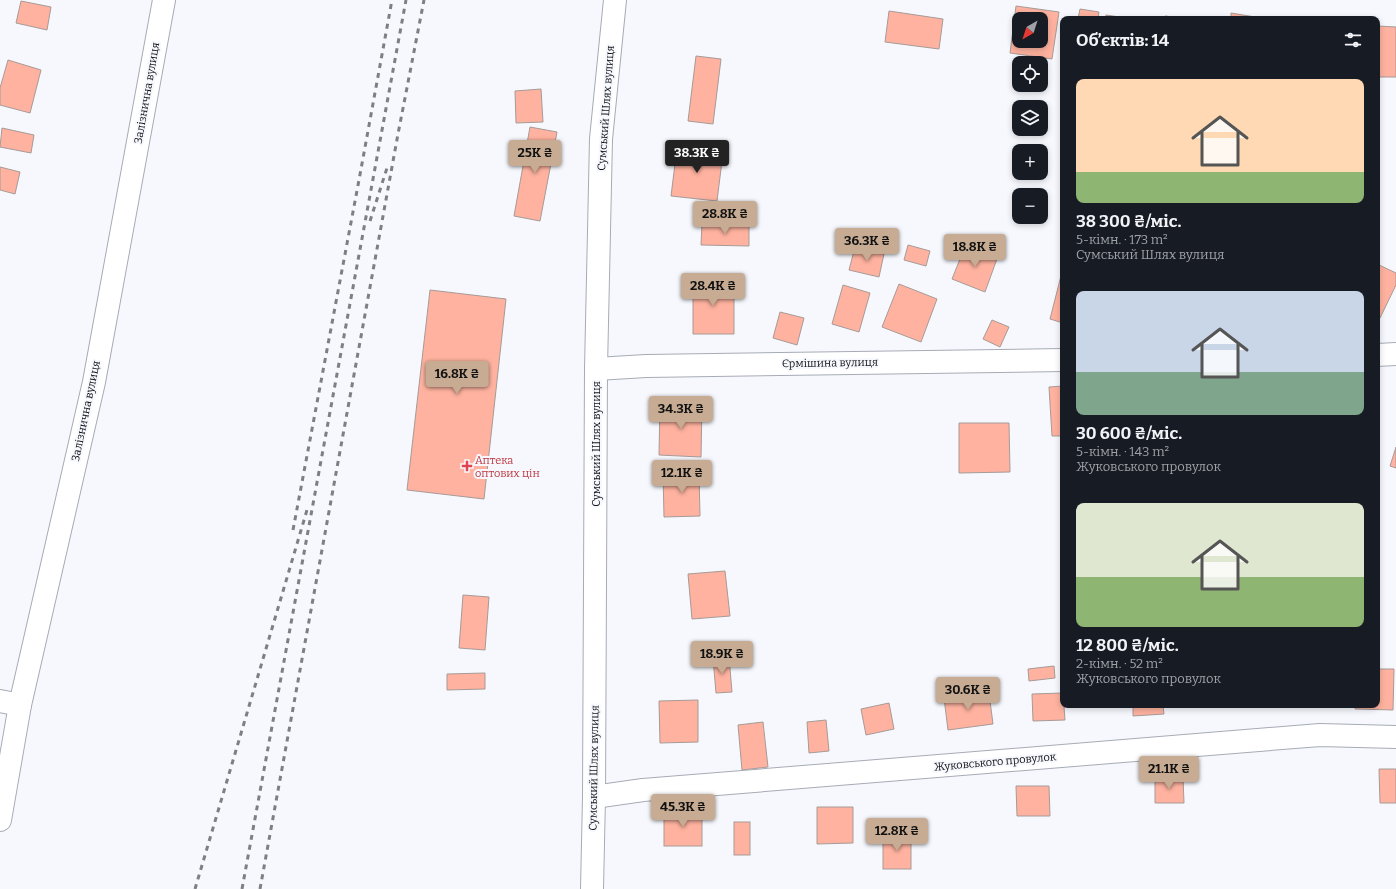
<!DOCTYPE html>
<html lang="uk">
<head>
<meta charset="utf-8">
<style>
  :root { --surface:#171b24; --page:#242831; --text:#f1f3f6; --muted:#9ea1a6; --accent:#c7ac93 }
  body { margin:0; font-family:Bitter,serif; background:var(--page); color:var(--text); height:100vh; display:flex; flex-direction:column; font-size:15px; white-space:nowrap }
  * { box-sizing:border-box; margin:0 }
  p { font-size:13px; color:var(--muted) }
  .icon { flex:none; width:22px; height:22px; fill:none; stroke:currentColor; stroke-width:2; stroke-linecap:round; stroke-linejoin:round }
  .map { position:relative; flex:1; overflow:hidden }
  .sheet { position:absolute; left:1060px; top:16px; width:320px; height:692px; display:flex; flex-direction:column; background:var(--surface); border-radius:8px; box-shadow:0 2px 6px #0003 }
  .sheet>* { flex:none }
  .needle { width:26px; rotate:219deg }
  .controls { position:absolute; left:1012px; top:12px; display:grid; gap:8px }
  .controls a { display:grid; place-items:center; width:36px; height:36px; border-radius:8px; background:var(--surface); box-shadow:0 2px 6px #0003; font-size:20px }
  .price { position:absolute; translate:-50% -34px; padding:0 9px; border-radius:4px; background:var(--accent); color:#111; font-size:13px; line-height:26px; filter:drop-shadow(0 1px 2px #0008) }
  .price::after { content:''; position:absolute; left:50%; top:24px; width:12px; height:9px; margin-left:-6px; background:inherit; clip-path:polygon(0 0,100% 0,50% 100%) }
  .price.current { background:#222; color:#fff }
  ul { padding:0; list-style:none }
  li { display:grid; align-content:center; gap:8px; height:212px; padding:0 16px }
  li span { display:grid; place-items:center; height:124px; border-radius:8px; color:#555 }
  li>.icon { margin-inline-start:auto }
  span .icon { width:72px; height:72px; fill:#fffc; stroke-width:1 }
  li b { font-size:17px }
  h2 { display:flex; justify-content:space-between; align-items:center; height:48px; padding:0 16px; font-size:17px }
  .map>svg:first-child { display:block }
  .building { fill:#feb29f; stroke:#a79a97; fill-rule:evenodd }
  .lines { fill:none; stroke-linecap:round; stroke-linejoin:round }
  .minor-casing { stroke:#a7abb6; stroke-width:24 }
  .major-casing { stroke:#a7abb6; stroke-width:24 }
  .minor { stroke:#fff; stroke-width:22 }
  .major { stroke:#fff; stroke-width:22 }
  .rail { stroke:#7e7f84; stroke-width:3; stroke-dasharray:5 5; stroke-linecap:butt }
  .health-dot { fill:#e0444e; stroke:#f6f8fd; stroke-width:1.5 }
  .labels { text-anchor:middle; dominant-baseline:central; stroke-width:4; stroke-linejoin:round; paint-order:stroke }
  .street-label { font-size:11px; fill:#121317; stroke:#f6f8fd }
  .health-label { font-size:11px; fill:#be3a42; stroke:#f6f8fd; text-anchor:start }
</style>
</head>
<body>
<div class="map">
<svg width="1396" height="889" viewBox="0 0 1396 889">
  <rect width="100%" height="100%" fill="#f6f8fd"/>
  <g class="building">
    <path d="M 21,1 L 51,7 L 47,30 L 16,23 Z"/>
    <path d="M 1016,6 L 1059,12 L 1052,59 L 1010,53 ZM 1019,19 L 1041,19 L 1041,41 L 1019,41 Z"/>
    <path d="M 1080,9 L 1099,12 L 1098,19 L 1078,19 Z"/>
    <path d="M 889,11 L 943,19 L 939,49 L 885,42 Z"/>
    <path d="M 1231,13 L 1255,17 L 1254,19 L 1231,19 Z"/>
    <path d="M 1106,15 L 1126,18 L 1126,19 L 1105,19 Z"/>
    <path d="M 1165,16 L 1190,19 L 1165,19 Z"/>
    <path d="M 1377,26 L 1396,27 L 1396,77 L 1377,77 Z"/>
    <path d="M 696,56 L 721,59 L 713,124 L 688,121 Z"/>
    <path d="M 8,60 L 41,70 L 30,113 L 0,105 L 0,88 Z"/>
    <path d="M 541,89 L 543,122 L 516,123 L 515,91 Z"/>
    <path d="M 530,127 L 557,132 L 540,221 L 514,216 Z"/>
    <path d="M 2,128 L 34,135 L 31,153 L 0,147 Z"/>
    <path d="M 677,148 L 723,153 L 717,201 L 671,196 Z"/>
    <path d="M 0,167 L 20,172 L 15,194 L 0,190 Z"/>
    <path d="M 702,223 L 749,224 L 749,246 L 701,245 Z"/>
    <path d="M 966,244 L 998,256 L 985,292 L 952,279 Z"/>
    <path d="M 908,245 L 930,251 L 926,266 L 904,260 Z"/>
    <path d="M 855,247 L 884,254 L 879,277 L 849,270 Z"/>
    <path d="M 1377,264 L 1396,273 L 1396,285 L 1380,318 L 1377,316 Z"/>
    <path d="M 1063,268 L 1063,323 L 1050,319 Z"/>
    <path d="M 693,279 L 734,280 L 734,334 L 693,334 Z"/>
    <path d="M 899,284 L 937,299 L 921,342 L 882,327 Z"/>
    <path d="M 843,285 L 870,293 L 859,332 L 832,324 Z"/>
    <path d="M 430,290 L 506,299 L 484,499 L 407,490 Z"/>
    <path d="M 780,312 L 804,318 L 797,345 L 773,338 Z"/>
    <path d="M 992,320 L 1009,327 L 1000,347 L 983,339 Z"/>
    <path d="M 1063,386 L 1063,436 L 1052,436 L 1049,387 Z"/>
    <path d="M 660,404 L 702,405 L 701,457 L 659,455 Z"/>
    <path d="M 959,423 L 1009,423 L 1010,472 L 959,473 Z"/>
    <path d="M 1396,447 L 1396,468 L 1390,466 Z"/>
    <path d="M 699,472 L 700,516 L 664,517 L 663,473 Z"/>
    <path d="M 725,571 L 730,616 L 692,619 L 688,574 Z"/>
    <path d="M 463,595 L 489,597 L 485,650 L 459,648 Z"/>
    <path d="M 729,657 L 732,692 L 716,693 L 713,658 Z"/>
    <path d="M 1054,666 L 1055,678 L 1029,681 L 1028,669 Z"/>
    <path d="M 1377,669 L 1394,669 L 1393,710 L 1355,709 L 1355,705 L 1377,705 Z"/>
    <path d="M 485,673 L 485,689 L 447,690 L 447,674 Z"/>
    <path d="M 989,693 L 993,724 L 948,730 L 944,698 Z"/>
    <path d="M 1063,693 L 1065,720 L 1033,721 L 1032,694 Z"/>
    <path d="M 698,700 L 698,742 L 660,743 L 659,701 Z"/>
    <path d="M 889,703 L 894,729 L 866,735 L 861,709 Z"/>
    <path d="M 1133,705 L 1163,705 L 1164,714 L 1133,716 Z"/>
    <path d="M 826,720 L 829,751 L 809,753 L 807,722 Z"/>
    <path d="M 763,722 L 768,767 L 742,770 L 738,725 Z"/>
    <path d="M 1379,769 L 1396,769 L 1396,803 L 1380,803 Z"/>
    <path d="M 1183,777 L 1184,803 L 1155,803 L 1155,778 Z"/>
    <path d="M 1016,786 L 1049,786 L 1050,816 L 1017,816 Z"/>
    <path d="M 817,807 L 853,807 L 853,843 L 817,844 Z"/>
    <rect x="664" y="810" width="38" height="36"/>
    <rect x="734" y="822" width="16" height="33"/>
    <rect x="883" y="834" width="28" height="35"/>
  </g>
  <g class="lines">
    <g class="minor-casing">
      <g id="minor">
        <path d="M 1377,355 L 1396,354"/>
        <path d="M 596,369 L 646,366 L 1063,360"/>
        <path d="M 0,701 L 20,705"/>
        <path d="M 594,797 L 643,790 L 1320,735 L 1396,737"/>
        <path d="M 0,820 L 20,705 L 94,382 L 164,0"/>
      </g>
    </g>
    <g class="major-casing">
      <path id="major" d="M 592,889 L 594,797 L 596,369 L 601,139 L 615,0"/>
    </g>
    <use href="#minor" class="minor"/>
    <use href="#major" class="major"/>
    <g class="rail">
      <path d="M 370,221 L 387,168"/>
      <path d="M 293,530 L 359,180 L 392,0"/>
      <path d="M 195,889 L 307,510"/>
      <path d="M 242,889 L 406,0"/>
      <path d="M 260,889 L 398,134 L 424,0"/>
    </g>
  </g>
  <path class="health-dot" d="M465 460h4v4h4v4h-4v4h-4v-4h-4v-4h4z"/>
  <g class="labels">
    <g class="street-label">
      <text transform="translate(147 93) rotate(-80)">Залізнична вулиця</text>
      <text transform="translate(606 108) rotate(-86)">Сумський Шлях вулиця</text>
      <text transform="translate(830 363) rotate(-1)">Єрмішина вулиця</text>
      <text transform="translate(86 411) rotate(-78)">Залізнична вулиця</text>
      <text transform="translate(596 444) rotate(-90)">Сумський Шлях вулиця</text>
      <text transform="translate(995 762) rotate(-5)">Жуковського провулок</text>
      <text transform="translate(594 768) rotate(-89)">Сумський Шлях вулиця</text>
    </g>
    <g class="health-label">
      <text x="475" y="460">Аптека<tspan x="475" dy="13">оптових цін</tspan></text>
    </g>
  </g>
</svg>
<div class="controls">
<a><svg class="needle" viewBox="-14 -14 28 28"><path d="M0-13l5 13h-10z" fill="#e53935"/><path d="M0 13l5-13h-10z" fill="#9ea1a6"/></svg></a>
<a><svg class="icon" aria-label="locate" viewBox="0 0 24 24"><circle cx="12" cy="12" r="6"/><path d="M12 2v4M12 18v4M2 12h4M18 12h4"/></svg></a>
<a><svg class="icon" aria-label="layers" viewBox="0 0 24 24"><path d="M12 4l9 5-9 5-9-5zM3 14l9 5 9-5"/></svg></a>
<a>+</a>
<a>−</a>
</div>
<b class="price" style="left:535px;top:174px">25K ₴</b>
<b class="price current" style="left:697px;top:174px">38.3K ₴</b>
<b class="price" style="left:725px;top:235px">28.8K ₴</b>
<b class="price" style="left:867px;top:262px">36.3K ₴</b>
<b class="price" style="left:975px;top:268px">18.8K ₴</b>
<b class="price" style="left:713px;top:307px">28.4K ₴</b>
<b class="price" style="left:457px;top:395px">16.8K ₴</b>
<b class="price" style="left:681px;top:430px">34.3K ₴</b>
<b class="price" style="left:682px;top:494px">12.1K ₴</b>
<b class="price" style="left:722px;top:675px">18.9K ₴</b>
<b class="price" style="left:968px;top:711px">30.6K ₴</b>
<b class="price" style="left:1169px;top:790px">21.1K ₴</b>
<b class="price" style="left:683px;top:828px">45.3K ₴</b>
<b class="price" style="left:897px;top:852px">12.8K ₴</b>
<section class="sheet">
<h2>Об’єктів: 14<svg class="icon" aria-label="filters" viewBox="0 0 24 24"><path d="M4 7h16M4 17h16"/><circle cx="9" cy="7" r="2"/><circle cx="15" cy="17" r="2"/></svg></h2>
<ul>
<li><span style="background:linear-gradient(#ffd9b3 75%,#8fb573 0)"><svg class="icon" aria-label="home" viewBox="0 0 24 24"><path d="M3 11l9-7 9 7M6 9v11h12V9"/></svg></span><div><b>38 300 ₴/міс.</b><p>5-кімн. · 173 m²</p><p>Сумський Шлях вулиця</p></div></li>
<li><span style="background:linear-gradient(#c9d6e8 65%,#7fa58c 0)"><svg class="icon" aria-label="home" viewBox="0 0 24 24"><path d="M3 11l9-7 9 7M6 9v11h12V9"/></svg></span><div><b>30 600 ₴/міс.</b><p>5-кімн. · 143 m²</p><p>Жуковського провулок</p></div></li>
<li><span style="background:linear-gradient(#dfe7d0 60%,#8fb573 0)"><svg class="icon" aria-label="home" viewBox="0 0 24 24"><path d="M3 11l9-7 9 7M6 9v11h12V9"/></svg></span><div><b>12 800 ₴/міс.</b><p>2-кімн. · 52 m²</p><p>Жуковського провулок</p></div></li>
</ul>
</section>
</div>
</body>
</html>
